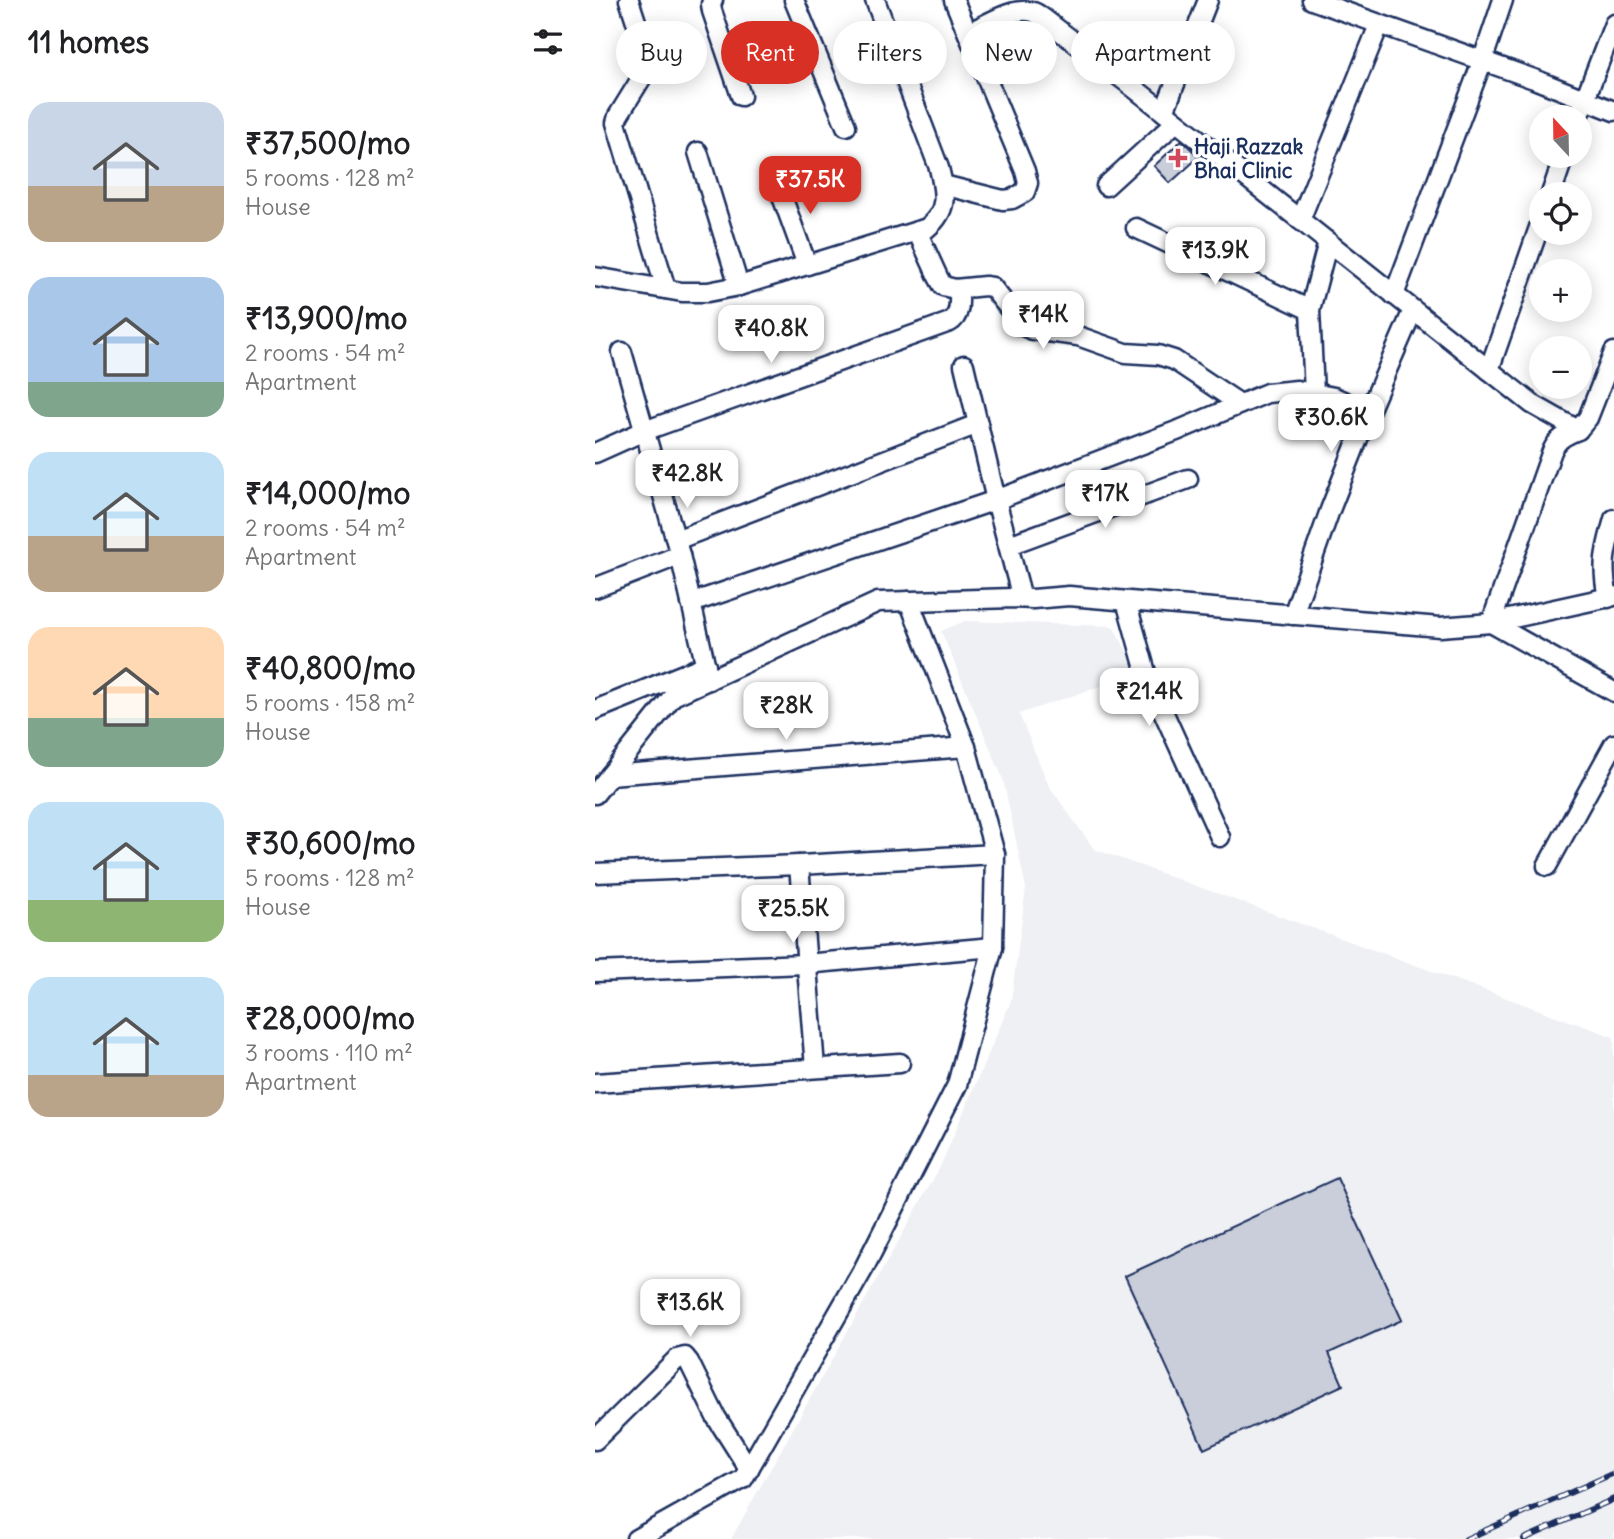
<!DOCTYPE html>
<html lang="en">
<head>
<meta charset="utf-8">
<style>
  :root { --surface:#fff; --page:#f2f2f2; --text:#202124; --muted:#757577; --accent:#d93025 }
  body { margin:0; font-family:Delius,sans-serif; background:var(--page); color:var(--text); height:100vh; display:flex; flex-direction:column; font-size:26px; white-space:nowrap }
  * { box-sizing:border-box; margin:0 }
  p { font-size:23px; color:var(--muted) }
  .icon { flex:none; width:38px; height:38px; fill:none; stroke:currentColor; stroke-width:2; stroke-linecap:round; stroke-linejoin:round }
  .map { position:relative; flex:1; overflow:hidden }
  .panel { display:flex; flex-direction:column; background:var(--surface); width:595px }
  .panel>* { flex:none }
  .top-card { position:absolute; left:21px; top:21px; width:665px; height:63px; display:flex; gap:14px }
  .needle { width:46px; rotate:338deg }
  .controls { position:absolute; left:934px; top:105px; display:grid; gap:14px }
  .controls a { display:grid; place-items:center; width:63px; height:63px; border-radius:50%; background:var(--surface); box-shadow:0 4px 18px #0003; font-size:35px }
  .price { position:absolute; translate:-50% -60px; padding:0 16px; border-radius:14px; background:#fff; color:#222; font-size:23px; line-height:46px; filter:drop-shadow(0 2px 4px #0008) }
  .price::after { content:''; position:absolute; left:50%; top:42px; width:21px; height:16px; margin-left:-10px; background:inherit; clip-path:polygon(0 0,100% 0,50% 100%) }
  .price.active { background:var(--accent); color:#fff }
  ul { padding:0; list-style:none }
  li { display:flex; align-items:center; gap:21px; height:175px; padding:0 28px }
  li span { display:grid; place-items:center; flex:none; width:196px; height:140px; border-radius:21px; color:#555 }
  li>.icon { margin-inline-start:auto }
  span .icon { width:84px; height:84px; fill:#fffc; stroke-width:1 }
  li b { font-size:30px }
  h2 { display:flex; justify-content:space-between; align-items:center; height:84px; padding:0 28px; font-size:30px }
  .tag { padding:0 24px; border-radius:32px; background:var(--surface); box-shadow:0 4px 18px #0003; font-size:24px; line-height:63px }
  .tag.active { background:var(--accent); color:#fff }
  main { display:flex; flex:1; min-height:0 }
  .map>svg:first-child { display:block }
  .built { fill:#eff0f4 }
  .building { fill:#caceda; stroke:#1b2f5e; stroke-width:2 }
  .lines { fill:none; stroke-linecap:round; stroke-linejoin:round }
  .minor-casing { stroke:#1b2f5e; stroke-width:23 }
  .minor { stroke:#fff; stroke-width:18 }
  .rail-casing { stroke:#1b2f5e; stroke-width:6 }
  .rail { stroke:#fff; stroke-width:3.5; stroke-dasharray:10; stroke-linecap:butt }
  .poi-dot { fill:#d1495b; stroke:#fff; stroke-width:2.5 }
  .labels { text-anchor:middle; dominant-baseline:central; stroke-width:7; stroke-linejoin:round; paint-order:stroke }
  .poi-label { font-size:21px; font-weight:bold; fill:#1b2f5e; stroke:#fff; text-anchor:start }
</style>
</head>
<body>
<main>
<section class="panel">
<h2>11 homes<svg class="icon" aria-label="filters" viewBox="0 0 24 24"><path d="M4 7h16M4 17h16"/><circle cx="9" cy="7" r="2"/><circle cx="15" cy="17" r="2"/></svg></h2>
<ul>
<li><span style="background:linear-gradient(#c9d6e8 60%,#b9a48a 0)"><svg class="icon" aria-label="home" viewBox="0 0 24 24"><path d="M3 11l9-7 9 7M6 9v11h12V9"/></svg></span><div><b>₹37,500/mo</b><p>5 rooms · 128 m²</p><p>House</p></div></li>
<li><span style="background:linear-gradient(#a9c7e8 75%,#7fa58c 0)"><svg class="icon" aria-label="home" viewBox="0 0 24 24"><path d="M3 11l9-7 9 7M6 9v11h12V9"/></svg></span><div><b>₹13,900/mo</b><p>2 rooms · 54 m²</p><p>Apartment</p></div></li>
<li><span style="background:linear-gradient(#bfe0f5 60%,#b9a48a 0)"><svg class="icon" aria-label="home" viewBox="0 0 24 24"><path d="M3 11l9-7 9 7M6 9v11h12V9"/></svg></span><div><b>₹14,000/mo</b><p>2 rooms · 54 m²</p><p>Apartment</p></div></li>
<li><span style="background:linear-gradient(#ffd9b3 65%,#7fa58c 0)"><svg class="icon" aria-label="home" viewBox="0 0 24 24"><path d="M3 11l9-7 9 7M6 9v11h12V9"/></svg></span><div><b>₹40,800/mo</b><p>5 rooms · 158 m²</p><p>House</p></div></li>
<li><span style="background:linear-gradient(#bfe0f5 70%,#8fb573 0)"><svg class="icon" aria-label="home" viewBox="0 0 24 24"><path d="M3 11l9-7 9 7M6 9v11h12V9"/></svg></span><div><b>₹30,600/mo</b><p>5 rooms · 128 m²</p><p>House</p></div></li>
<li><span style="background:linear-gradient(#bfe0f5 70%,#b9a48a 0)"><svg class="icon" aria-label="home" viewBox="0 0 24 24"><path d="M3 11l9-7 9 7M6 9v11h12V9"/></svg></span><div><b>₹28,000/mo</b><p>3 rooms · 110 m²</p><p>Apartment</p></div></li>
</ul>
</section>
<div class="map">
<svg width="1019" height="1539" viewBox="0 0 1019 1539">
  <rect width="100%" height="100%" fill="#fff"/>
  <filter id="ink" filterUnits="userSpaceOnUse"><feTurbulence type="fractalNoise" baseFrequency=".0143" numOctaves="2"/><feDisplacementMap in="SourceGraphic" scale="14" xChannelSelector="R" yChannelSelector="G"/><feConvolveMatrix kernelMatrix="1 2 1 2 8 2 1 2 1" color-interpolation-filters="sRGB"/></filter>
  <g filter="url(#ink)">
    <path class="built" d="M 370,621 L 518,626 L 544,673 L 424,714 L 454,786 L 499,849 L 1019,1037 L 1019,1539 L 136,1539 L 345,1167 L 416,1001 L 431,888 L 408,779 L 346,631 Z"/>
    <g class="building">
      <path d="M 587,140 L 604,157 L 575,183 L 559,166 Z"/>
      <path d="M 742,1178 L 807,1320 L 734,1353 L 748,1385 L 609,1449 L 530,1276 Z"/>
    </g>
    <g class="lines">
      <g class="minor-casing">
        <g id="minor">
          <path d="M 34,0 L 54,61 L 52,69 L 23,116 L 21,123 L 71,289"/>
          <path d="M 118,0 L 116,4 L 117,11 L 146,96"/>
          <path d="M 199,0 L 251,126"/>
          <path d="M 717,0 L 939,79 L 1019,111"/>
          <path d="M 373,33 C 391,25 418,6 438,12 C 442,13 445,16 448,18 L 534,84 L 894,370 L 937,404 L 983,430 L 993,418 L 1019,352"/>
          <path d="M 569,112 L 613,0"/>
          <path d="M 983,117 L 1019,24"/>
          <path d="M 103,152 L 144,286"/>
          <path d="M 181,180 L 212,265"/>
          <path d="M 348,185 L 408,200 L 417,199 L 430,192 L 433,183 L 430,171 L 359,0"/>
          <path d="M 511,186 L 581,122"/>
          <path d="M 956,194 L 969,156"/>
          <path d="M 705,220 L 784,25"/>
          <path d="M 541,228 L 715,310"/>
          <path d="M 322,231 L 343,277 L 348,286 L 360,289 L 390,286 L 397,287 L 428,326 L 437,330 L 483,336 L 531,353 L 563,355 L 579,360 L 645,404"/>
          <path d="M 0,277 L 87,292 L 113,292 L 144,286 L 332,228 C 354,210 350,193 344,168 L 280,0"/>
          <path d="M 799,295 L 887,62 L 908,0"/>
          <path d="M 27,352 L 85,555 L 114,680"/>
          <path d="M 369,365 L 401,500 L 427,598"/>
          <path d="M 894,370 L 947,219"/>
          <path d="M 719,393 L 715,310 L 733,242"/>
          <path d="M 983,430 C 971,435 963,438 957,451 L 896,623 L 1019,692"/>
          <path d="M 0,453 L 49,431 L 355,322 C 366,316 364,300 364,289"/>
          <path d="M 81,540 L 383,424"/>
          <path d="M 414,545 L 593,479"/>
          <path d="M 0,588 L 85,555"/>
          <path d="M 1013,598 C 1006,564 1010,552 1019,519"/>
          <path d="M 531,601 L 552,676 L 625,837"/>
          <path d="M 96,603 L 401,500 L 584,430 L 672,393 L 702,390 L 739,397 L 755,404 L 772,416"/>
          <path d="M 698,615 L 735,510 L 772,416 L 818,310"/>
          <path d="M 0,710 L 111,665"/>
          <path d="M 15,775 L 371,747"/>
          <path d="M 0,794 L 78,696 L 283,602 L 418,598 L 438,599 L 474,596 L 845,627 L 896,623 L 1019,596"/>
          <path d="M 204,865 L 220,1068"/>
          <path d="M 952,866 L 1019,744"/>
          <path d="M 0,873 L 204,865 L 400,854"/>
          <path d="M 0,972 L 210,964 L 398,947"/>
          <path d="M 0,1083 L 305,1063"/>
          <path d="M 0,1440 L 82,1359 L 90,1357 L 94,1362 L 121,1417 L 154,1469"/>
          <path d="M 41,1539 L 148,1479 L 269,1268 L 362,1085 L 398,947 L 400,854 L 371,747 L 314,601"/>
        </g>
      </g>
      <use href="#minor" class="minor"/>
      <g class="rail-casing">
        <g id="rail">
          <path d="M 871,1539 L 1019,1473"/>
          <path d="M 929,1539 L 1019,1499"/>
        </g>
      </g>
      <use href="#rail" class="rail"/>
    </g>
  </g>
  <path class="poi-dot" d="M579.5 147.5h7v7h7v7h-7v7h-7v-7h-7v-7h7z"/>
  <g class="labels">
    <g class="poi-label">
      <text x="599" y="146">Haji Razzak<tspan x="599" dy="24">Bhai Clinic</tspan></text>
    </g>
  </g>
</svg>
<div class="controls">
<a><svg class="needle" viewBox="-14 -14 28 28"><path d="M0-13l5 13h-10z" fill="#e53935"/><path d="M0 13l5-13h-10z" fill="#757577"/></svg></a>
<a><svg class="icon" aria-label="locate" viewBox="0 0 24 24"><circle cx="12" cy="12" r="6"/><path d="M12 2v4M12 18v4M2 12h4M18 12h4"/></svg></a>
<a>+</a>
<a>−</a>
</div>
<b class="price active" style="left:215px;top:216px">₹37.5K</b>
<b class="price" style="left:620px;top:287px">₹13.9K</b>
<b class="price" style="left:448px;top:351px">₹14K</b>
<b class="price" style="left:176px;top:365px">₹40.8K</b>
<b class="price" style="left:736px;top:454px">₹30.6K</b>
<b class="price" style="left:92px;top:510px">₹42.8K</b>
<b class="price" style="left:510px;top:530px">₹17K</b>
<b class="price" style="left:554px;top:728px">₹21.4K</b>
<b class="price" style="left:191px;top:742px">₹28K</b>
<b class="price" style="left:198px;top:945px">₹25.5K</b>
<b class="price" style="left:95px;top:1339px">₹13.6K</b>
<div class="top-card">
<a class="tag">Buy</a>
<a class="tag active">Rent</a>
<a class="tag">Filters</a>
<a class="tag">New</a>
<a class="tag">Apartment</a>
</div>
</div>
</main>
</body>
</html>
